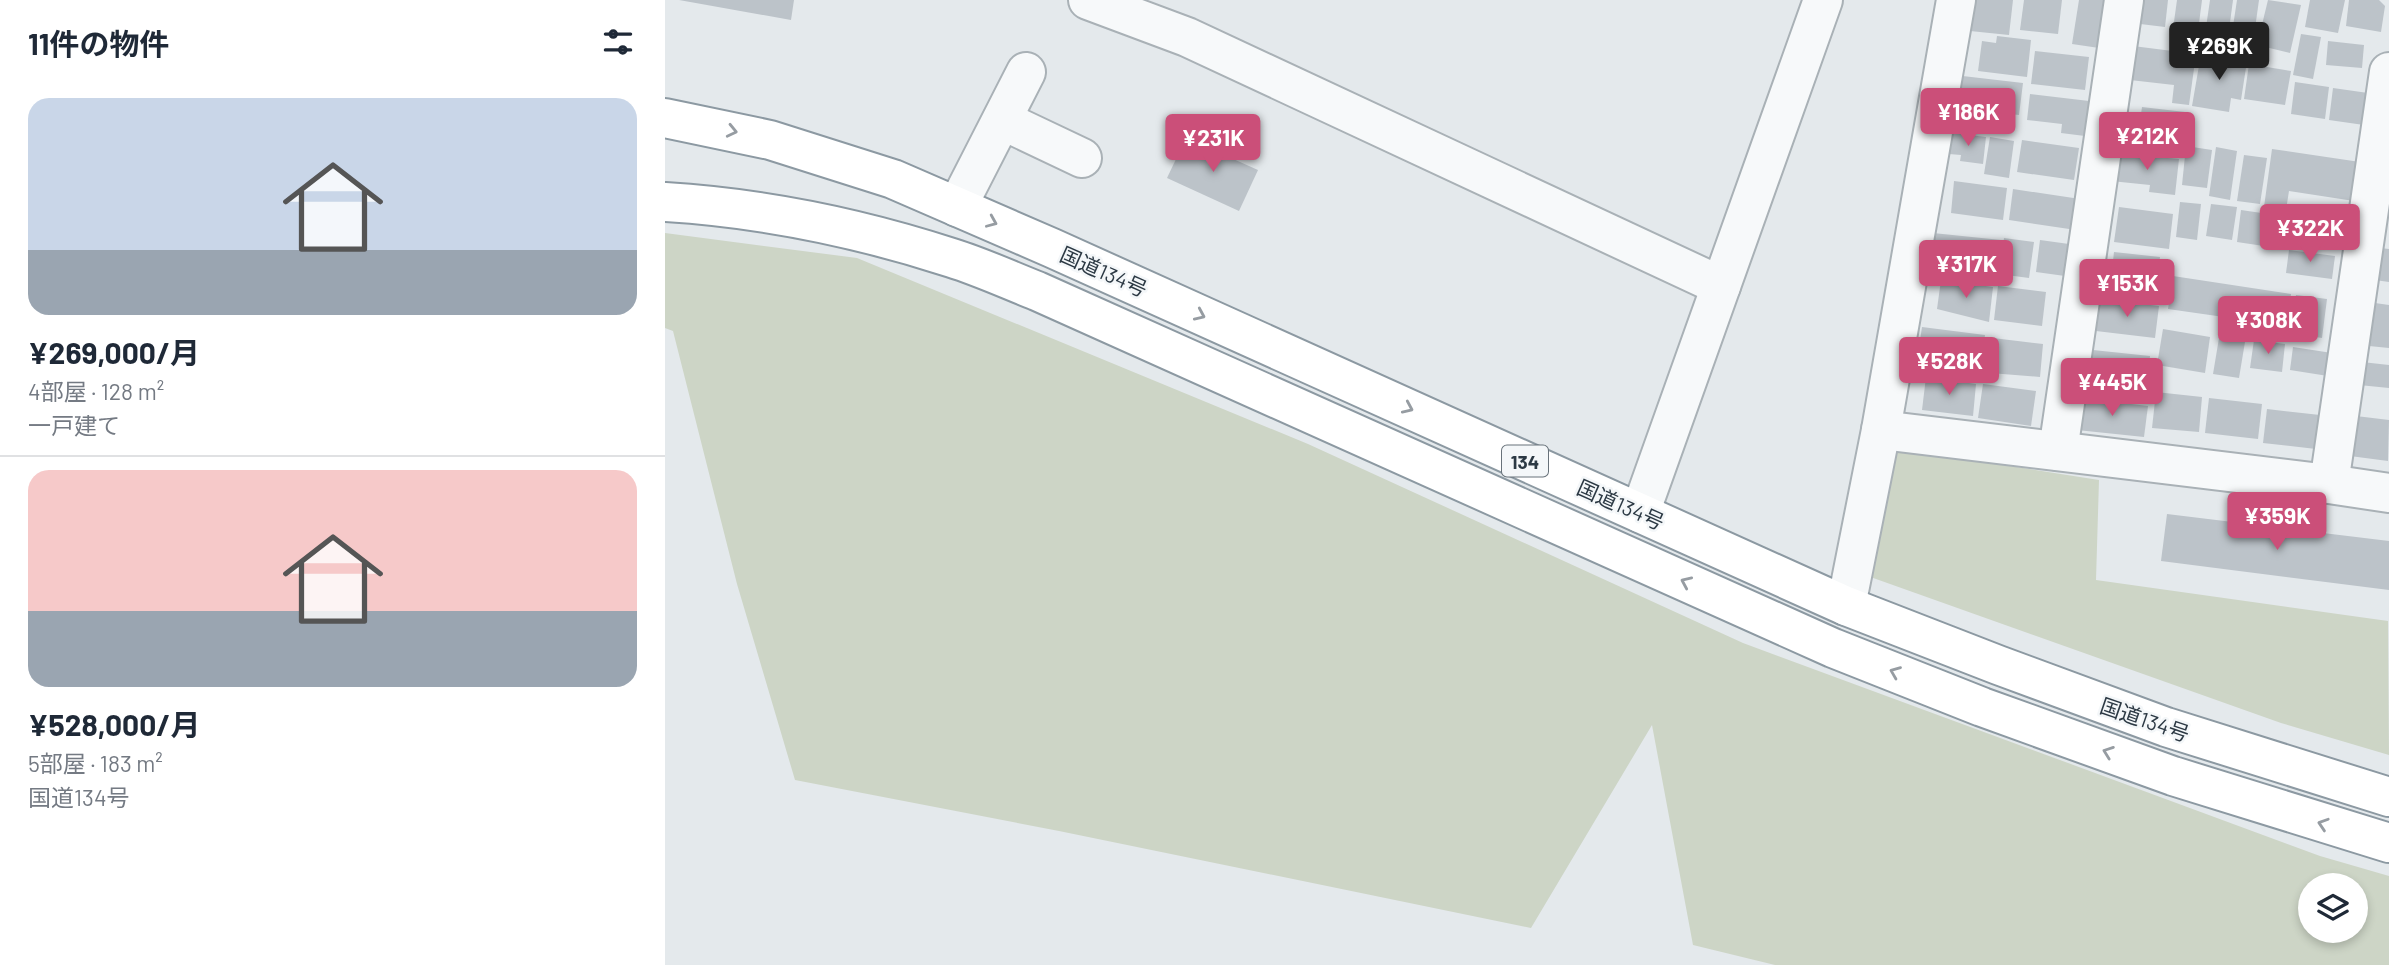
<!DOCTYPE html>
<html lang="ja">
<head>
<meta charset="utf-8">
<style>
  :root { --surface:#fff; --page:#f2f2f3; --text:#1f2937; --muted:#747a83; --line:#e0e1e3; --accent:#cb4f79 }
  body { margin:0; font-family:Barlow,"Noto Sans JP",sans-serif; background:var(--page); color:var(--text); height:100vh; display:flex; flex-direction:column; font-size:26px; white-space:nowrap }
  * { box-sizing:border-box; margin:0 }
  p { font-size:23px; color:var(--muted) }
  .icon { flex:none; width:38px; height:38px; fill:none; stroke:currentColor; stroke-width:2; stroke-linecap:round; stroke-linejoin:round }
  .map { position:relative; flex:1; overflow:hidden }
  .details { display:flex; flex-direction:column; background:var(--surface); width:665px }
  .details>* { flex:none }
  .fabs { position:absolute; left:1633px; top:873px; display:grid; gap:14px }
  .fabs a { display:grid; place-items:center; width:70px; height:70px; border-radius:50%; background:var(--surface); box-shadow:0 4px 10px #0003; font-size:35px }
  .price { position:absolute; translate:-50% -60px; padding:0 16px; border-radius:7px; background:var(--accent); color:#fff; font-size:23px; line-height:46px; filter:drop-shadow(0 2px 4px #0008) }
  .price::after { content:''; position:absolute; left:50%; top:42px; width:21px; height:16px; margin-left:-10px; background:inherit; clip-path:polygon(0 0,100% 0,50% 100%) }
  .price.selected { background:#222; color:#fff }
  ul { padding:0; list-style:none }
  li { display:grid; align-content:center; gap:14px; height:371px; padding:0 28px }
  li+li { border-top:2px solid var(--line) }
  li span { display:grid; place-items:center; height:217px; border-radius:21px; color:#555 }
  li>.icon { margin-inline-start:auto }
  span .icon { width:126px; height:126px; fill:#fffc; stroke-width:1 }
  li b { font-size:30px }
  h2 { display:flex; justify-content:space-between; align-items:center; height:84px; padding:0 28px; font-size:30px }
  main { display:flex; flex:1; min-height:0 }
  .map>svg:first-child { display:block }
  .green { fill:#cdd5c6; fill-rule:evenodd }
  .building { fill:#bcc3c9 }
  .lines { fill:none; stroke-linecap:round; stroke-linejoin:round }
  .minor-casing { stroke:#a9b1b6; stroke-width:42 }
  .highway-casing { stroke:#8c99a2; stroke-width:42 }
  .minor { stroke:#f7f9fa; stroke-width:38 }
  .highway { stroke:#fff; stroke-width:38 }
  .oneway { stroke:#969ca2 }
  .labels { text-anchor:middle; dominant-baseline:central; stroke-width:5; stroke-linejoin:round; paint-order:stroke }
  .shield { fill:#f4f7f9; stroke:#68727a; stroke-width:2 }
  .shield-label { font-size:19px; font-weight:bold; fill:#2c3944 }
  .street-label { font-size:21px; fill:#2c3944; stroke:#f4f7f9 }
</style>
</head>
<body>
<main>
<section class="details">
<h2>11件の物件<svg class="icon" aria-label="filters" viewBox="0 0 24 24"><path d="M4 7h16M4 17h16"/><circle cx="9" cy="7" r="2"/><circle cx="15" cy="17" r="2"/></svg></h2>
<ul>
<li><span style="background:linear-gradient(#c9d6e8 70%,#9aa5b1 0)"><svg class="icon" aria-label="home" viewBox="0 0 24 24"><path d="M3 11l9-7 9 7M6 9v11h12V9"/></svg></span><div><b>¥269,000/月</b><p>4部屋 · 128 m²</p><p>一戸建て</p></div></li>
<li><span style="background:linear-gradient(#f6c9c9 65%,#9aa5b1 0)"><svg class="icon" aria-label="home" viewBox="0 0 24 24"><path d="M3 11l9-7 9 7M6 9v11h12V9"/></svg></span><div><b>¥528,000/月</b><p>5部屋 · 183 m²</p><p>国道134号</p></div></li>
</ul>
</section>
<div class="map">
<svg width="1724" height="965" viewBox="0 0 1724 965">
  <rect width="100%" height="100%" fill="#e4e9ec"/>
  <g class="green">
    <path d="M 0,233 L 192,258 L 643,444 L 1078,643 L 1655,856 L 1724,876 L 1724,965 L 1110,965 L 1028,945 L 987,725 L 866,928 L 394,831 L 130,780 L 72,584 L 8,331 L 0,328 ZM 1645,886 L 1690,886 L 1690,931 L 1645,931 Z"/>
    <path d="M 1229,448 L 1434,480 L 1431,580 L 1723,621 L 1724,755 L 1616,723 L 1197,574 Z"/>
  </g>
  <g class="building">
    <path d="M 14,0 L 129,0 L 126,20 Z"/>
    <path d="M 1308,0 L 1348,0 L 1344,35 L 1305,31 Z"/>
    <path d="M 1359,0 L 1397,0 L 1393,34 L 1355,30 Z"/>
    <path d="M 1414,0 L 1448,0 L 1441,49 L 1407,44 Z"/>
    <path d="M 1470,0 L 1503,0 L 1500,27 L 1467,23 Z"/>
    <path d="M 1512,0 L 1537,0 L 1532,39 L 1507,36 Z"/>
    <path d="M 1545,0 L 1568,0 L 1562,45 L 1539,41 Z"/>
    <path d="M 1572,0 L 1594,0 L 1587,50 L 1565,46 Z"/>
    <path d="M 1603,0 L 1636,5 L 1625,53 L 1592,45 Z"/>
    <path d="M 1645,0 L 1680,0 L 1673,33 L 1640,27 Z"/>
    <path d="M 1684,0 L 1714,0 L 1720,6 L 1716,32 L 1681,26 Z"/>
    <path d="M 1636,34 L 1656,37 L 1648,79 L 1628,75 Z"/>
    <path d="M 1332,36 L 1366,40 L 1362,77 L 1313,71 L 1317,41 L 1331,43 Z"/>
    <path d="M 1663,41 L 1699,45 L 1697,68 L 1661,65 Z"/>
    <path d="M 1468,46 L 1531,54 L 1524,105 L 1507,103 L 1509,85 L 1465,80 Z"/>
    <path d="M 1370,51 L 1424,57 L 1420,90 L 1366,84 Z"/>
    <path d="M 1536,54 L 1582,61 L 1576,100 L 1566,98 L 1564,112 L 1527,106 Z"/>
    <path d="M 1584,64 L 1626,71 L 1620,105 L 1579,99 Z"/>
    <path d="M 1289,75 L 1358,83 L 1354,115 L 1285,107 Z"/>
    <path d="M 1630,82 L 1664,87 L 1660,119 L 1626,114 Z"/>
    <path d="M 1668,88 L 1703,93 L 1699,125 L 1664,120 Z"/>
    <path d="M 1365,94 L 1424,101 L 1420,136 L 1396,133 L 1397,124 L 1362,120 Z"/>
    <path d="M 1477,107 L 1520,112 L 1517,142 L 1473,136 Z"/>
    <path d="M 1287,133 L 1321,137 L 1318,164 L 1295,161 L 1296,155 L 1284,154 Z"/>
    <path d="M 1325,137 L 1349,141 L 1344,178 L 1319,174 Z"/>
    <path d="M 521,138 L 593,170 L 574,211 L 502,178 Z"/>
    <path d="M 1357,140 L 1414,148 L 1409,180 L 1352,172 Z"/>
    <path d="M 1521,146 L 1547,150 L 1542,188 L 1517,185 Z"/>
    <path d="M 1551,147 L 1572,151 L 1565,200 L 1544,196 Z"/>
    <path d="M 1607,149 L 1695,162 L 1689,201 L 1624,191 L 1621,210 L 1599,207 Z"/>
    <path d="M 1449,153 L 1514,159 L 1510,195 L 1484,192 L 1485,185 L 1446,181 Z"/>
    <path d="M 1579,155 L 1602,158 L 1595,204 L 1572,201 Z"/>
    <path d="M 1289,181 L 1342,188 L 1338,220 L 1286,213 Z"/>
    <path d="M 1348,189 L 1415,199 L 1411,230 L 1344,220 Z"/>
    <path d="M 1515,202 L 1536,204 L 1532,240 L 1511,237 Z"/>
    <path d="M 1546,204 L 1572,207 L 1567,240 L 1541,236 Z"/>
    <path d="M 1454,207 L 1508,214 L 1504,249 L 1449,242 Z"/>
    <path d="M 1576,210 L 1617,216 L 1612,248 L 1572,242 Z"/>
    <path d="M 1624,214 L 1673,221 L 1669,245 L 1621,238 Z"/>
    <path d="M 1268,233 L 1336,240 L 1333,268 L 1265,261 Z"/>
    <path d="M 1339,238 L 1369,242 L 1364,278 L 1334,274 Z"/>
    <path d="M 1375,240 L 1404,244 L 1400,276 L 1371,272 Z"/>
    <path d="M 1715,248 L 1724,249 L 1724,282 L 1710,280 Z"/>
    <path d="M 1624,250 L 1670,256 L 1667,279 L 1621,273 Z"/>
    <path d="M 1449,252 L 1495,257 L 1491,292 L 1445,287 Z"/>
    <path d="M 1508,276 L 1626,294 L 1622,326 L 1503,309 Z"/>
    <path d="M 1276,280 L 1328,287 L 1324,322 L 1272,309 Z"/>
    <path d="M 1333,286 L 1381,292 L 1377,326 L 1329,320 Z"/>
    <path d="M 1631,295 L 1662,299 L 1657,338 L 1626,333 Z"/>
    <path d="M 1435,299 L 1494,306 L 1490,338 L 1431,331 Z"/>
    <path d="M 1710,303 L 1724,305 L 1724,348 L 1704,346 Z"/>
    <path d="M 1257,327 L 1320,335 L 1315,372 L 1292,369 L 1293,359 L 1253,354 Z"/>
    <path d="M 1498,329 L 1545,337 L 1540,373 L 1492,365 Z"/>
    <path d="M 1328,338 L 1378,344 L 1375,377 L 1325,373 Z"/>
    <path d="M 1554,338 L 1580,342 L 1574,378 L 1548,374 Z"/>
    <path d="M 1589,340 L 1620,344 L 1617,372 L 1585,368 Z"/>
    <path d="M 1628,347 L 1667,353 L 1663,376 L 1625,370 Z"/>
    <path d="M 1428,350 L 1485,356 L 1481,394 L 1460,392 L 1460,384 L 1441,382 L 1442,369 L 1426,367 Z"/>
    <path d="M 1697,362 L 1724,365 L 1724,388 L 1694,385 Z"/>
    <path d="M 1261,377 L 1311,384 L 1308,416 L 1257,410 Z"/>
    <path d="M 1318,384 L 1371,391 L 1366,426 L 1313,418 Z"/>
    <path d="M 1491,392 L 1537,397 L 1534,432 L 1487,428 Z"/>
    <path d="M 1416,398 L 1483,406 L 1479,437 L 1412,430 Z"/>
    <path d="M 1544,398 L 1597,404 L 1593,439 L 1540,433 Z"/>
    <path d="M 1602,409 L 1655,415 L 1651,449 L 1598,443 Z"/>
    <path d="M 1691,416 L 1724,420 L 1723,461 L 1685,456 Z"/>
    <path d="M 1502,514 L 1724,541 L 1724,590 L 1496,561 Z"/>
  </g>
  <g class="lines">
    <g class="minor-casing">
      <g id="minor">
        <path d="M 423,0 L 522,37 L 1056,286"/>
        <path d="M 337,120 L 417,158"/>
        <path d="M 292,207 L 361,72"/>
        <path d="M 1216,430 L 1664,484 L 1724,493"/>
        <path d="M 1393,451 L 1459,0"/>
        <path d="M 1664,484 L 1724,72"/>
        <path d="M 975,513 L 1158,0"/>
        <path d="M 1181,606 L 1216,430 L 1291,0"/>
      </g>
    </g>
    <g class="highway-casing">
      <g id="highway">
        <path d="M 0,118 L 105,140 L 228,179 L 387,248 L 1181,606 L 1333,665 L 1501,727 L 1724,797"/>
        <path d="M 0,202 C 97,208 195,228 287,258 C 316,267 344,280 372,291 L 1168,648 L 1317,707 L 1508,776 L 1724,843"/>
      </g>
    </g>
    <use href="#minor" class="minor"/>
    <use href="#highway" class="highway"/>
  </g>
  <defs><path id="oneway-chevron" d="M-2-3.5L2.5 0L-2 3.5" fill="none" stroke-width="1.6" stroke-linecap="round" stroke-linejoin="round" transform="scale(1.75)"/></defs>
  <g class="oneway">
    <use href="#oneway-chevron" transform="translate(67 131) rotate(13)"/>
    <use href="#oneway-chevron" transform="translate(327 222) rotate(23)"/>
    <use href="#oneway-chevron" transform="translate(535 315) rotate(24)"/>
    <use href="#oneway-chevron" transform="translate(743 408) rotate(24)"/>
    <use href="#oneway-chevron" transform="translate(1021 582) rotate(-156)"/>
    <use href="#oneway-chevron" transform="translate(1230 672) rotate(-158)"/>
    <use href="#oneway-chevron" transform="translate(1443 752) rotate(-160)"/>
    <use href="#oneway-chevron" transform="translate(1658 824) rotate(-162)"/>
  </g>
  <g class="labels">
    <rect class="shield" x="837" y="445.5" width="46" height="31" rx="5"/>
    <g class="shield-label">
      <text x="860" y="461">134</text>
    </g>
    <g class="street-label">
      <text transform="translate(439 271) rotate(24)">国道134号</text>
      <text transform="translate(956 504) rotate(24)">国道134号</text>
      <text transform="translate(1480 719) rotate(19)">国道134号</text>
    </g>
  </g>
</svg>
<div class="fabs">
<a><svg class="icon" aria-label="layers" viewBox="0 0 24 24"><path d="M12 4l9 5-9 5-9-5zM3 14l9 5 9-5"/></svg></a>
</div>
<b class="price selected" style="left:1554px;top:82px">¥269K</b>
<b class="price" style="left:1303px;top:148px">¥186K</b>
<b class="price" style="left:1482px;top:172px">¥212K</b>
<b class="price" style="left:548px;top:174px">¥231K</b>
<b class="price" style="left:1645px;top:264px">¥322K</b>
<b class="price" style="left:1301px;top:300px">¥317K</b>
<b class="price" style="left:1462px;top:319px">¥153K</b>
<b class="price" style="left:1603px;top:356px">¥308K</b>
<b class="price" style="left:1284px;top:397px">¥528K</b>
<b class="price" style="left:1447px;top:418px">¥445K</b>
<b class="price" style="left:1612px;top:552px">¥359K</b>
</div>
</main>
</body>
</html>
